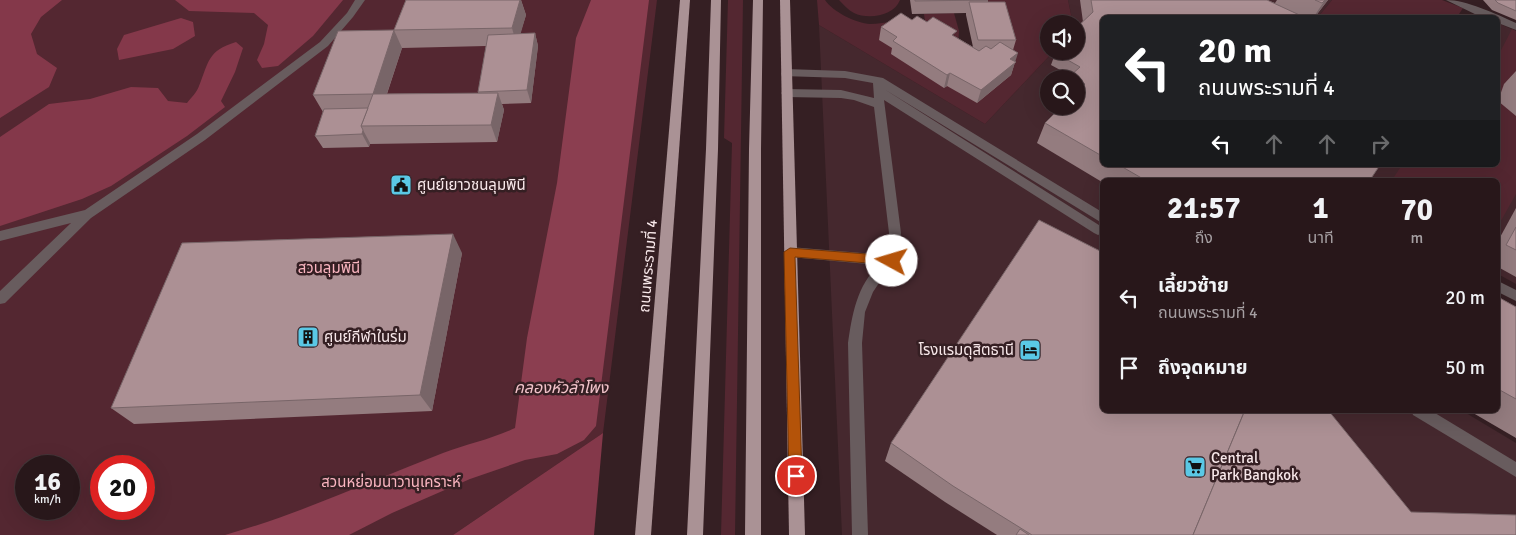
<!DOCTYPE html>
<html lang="th">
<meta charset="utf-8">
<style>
body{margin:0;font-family:Signika,"Noto Sans Thai",sans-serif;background:#302023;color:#f1f3f6;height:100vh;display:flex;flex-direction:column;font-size:19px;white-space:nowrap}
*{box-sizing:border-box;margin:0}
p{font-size:16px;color:#a59fa2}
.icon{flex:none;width:28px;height:28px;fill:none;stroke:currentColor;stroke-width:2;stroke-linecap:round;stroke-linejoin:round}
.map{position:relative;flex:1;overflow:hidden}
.side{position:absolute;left:1100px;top:178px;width:400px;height:235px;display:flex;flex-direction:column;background:#28171a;border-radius:8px;box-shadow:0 5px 20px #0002,0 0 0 1px #443639}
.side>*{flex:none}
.top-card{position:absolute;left:1100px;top:15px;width:400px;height:152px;border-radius:8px;box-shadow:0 5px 20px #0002,0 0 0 1px #443639;background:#202124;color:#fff;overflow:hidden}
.controls{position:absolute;left:1040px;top:15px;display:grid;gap:10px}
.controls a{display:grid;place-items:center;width:45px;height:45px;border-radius:50%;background:#28171a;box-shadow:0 5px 20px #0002,0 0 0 1px #443639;font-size:25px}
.speed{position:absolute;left:15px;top:455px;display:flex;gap:10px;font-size:25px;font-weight:700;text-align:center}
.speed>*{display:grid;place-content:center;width:65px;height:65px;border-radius:50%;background:#28171a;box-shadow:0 5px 20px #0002,0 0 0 1px #443639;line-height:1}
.speed small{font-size:12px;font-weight:400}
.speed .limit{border:8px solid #d22;background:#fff;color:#111}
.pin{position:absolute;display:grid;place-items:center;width:42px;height:42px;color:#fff;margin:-21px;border:2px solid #fff;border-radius:50%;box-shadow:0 1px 5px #0007}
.me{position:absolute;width:55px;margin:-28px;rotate:276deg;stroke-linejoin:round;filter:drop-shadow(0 0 4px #0008)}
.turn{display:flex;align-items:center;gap:18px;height:105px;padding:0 15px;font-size:22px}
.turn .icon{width:65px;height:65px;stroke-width:2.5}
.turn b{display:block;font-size:35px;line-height:42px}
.lanes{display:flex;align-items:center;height:48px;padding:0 15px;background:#0003;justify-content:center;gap:25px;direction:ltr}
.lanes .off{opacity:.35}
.eta{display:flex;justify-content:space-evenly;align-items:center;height:85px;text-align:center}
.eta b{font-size:30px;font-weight:700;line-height:35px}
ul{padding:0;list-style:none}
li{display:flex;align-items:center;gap:15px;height:70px;padding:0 15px}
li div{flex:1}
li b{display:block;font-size:19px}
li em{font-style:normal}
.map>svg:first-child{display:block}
</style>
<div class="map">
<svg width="1516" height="535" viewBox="0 0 1516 535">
<rect width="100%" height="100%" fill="#351f23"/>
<path fill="#45282e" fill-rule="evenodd" d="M1068,0H1332L1318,17L1102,18V165H1498V23L1516,31V284L1498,274V180H1102V410H1461L1516,443V535H842L819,25L985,124L1054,51H1076V24H1073ZM1049,79H1076V106H1049Z"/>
<g fill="#542731" fill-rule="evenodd">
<path d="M0,0H657L603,433L453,535H0ZM26,466H69V509H26ZM101,466H144V509H101Z"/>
<polygon points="728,0 743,0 735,535 721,535 732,143 724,138"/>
<path d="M817,0H825C833,12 856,23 870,24C878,24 886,22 894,22L977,103L975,0H1068L1073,24H1049V51H1054L985,124L819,25Z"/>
<path d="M839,0H900C894,16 868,20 854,13C848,10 844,5 839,0Z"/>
<polygon points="1332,0 1442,0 1463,8 1457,17 1318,17"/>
<polygon points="954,13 959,31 958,46 926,29 924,14"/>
<polygon points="1512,29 1516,31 1516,194 1498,226 1498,180 1392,180 1402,165 1498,165 1498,56"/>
</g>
<g fill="#84384a">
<polygon points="0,0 62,0 41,17 31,34 37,54 57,68 49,87 0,118"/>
<polygon points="175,0 343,0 313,36 278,66 262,68 257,60 264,44 268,25 254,13 189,11"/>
<polygon points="181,18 193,22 195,36 173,49 119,60 117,49 124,35"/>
<path d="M236,42L243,48L235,72L221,101L225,107L187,136L111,186L82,199L0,226V137L49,104L90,99L131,87L158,88L168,101L187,103C191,98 197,92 199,86C209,62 207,51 236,42Z"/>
<polygon points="603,433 594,535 453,535"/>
</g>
<path fill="#8b3e50" d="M591,0H649L596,426L584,440L557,454L525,460L470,479L392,513L349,535H225C300,514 370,481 443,453C467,444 492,439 515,428L527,338L557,183L576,38Z"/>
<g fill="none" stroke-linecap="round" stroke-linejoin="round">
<g fill="#685c5e" fill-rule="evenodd">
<path d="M786,69L845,71L883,78L1102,212V223L884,89L1102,227V233L1098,235L1094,233L884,100L901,233L898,261L883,277L873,292L865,312L862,343L868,535H852L848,343C852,315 857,285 879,265L790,257L786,256L784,252L786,248L790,247L886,255L889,233L874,107L854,100L841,98L786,97L781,93L786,89L841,90L874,98L873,83L845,78L782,76L781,73Z"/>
<polygon points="1411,410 1430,410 1516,462 1516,477 1413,415"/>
</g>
<polygon fill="#685c5e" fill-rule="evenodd" points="355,0 365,0 353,17 328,46 205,140 91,218 5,303 0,304 0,291 71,223 0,241 0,231 85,210 197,134 320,42 347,13"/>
<g fill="#685c5e" fill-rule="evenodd">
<path d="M1446,0C1467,0 1496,14 1516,23V30L1498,23V18H1483Z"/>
<polygon points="1498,281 1516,290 1516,301 1498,292"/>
</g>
<g fill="#aa9295" fill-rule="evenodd">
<polygon points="680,0 690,0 651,535 635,535"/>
<polygon points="711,0 721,0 718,149 703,535 687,535 706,149"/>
<polygon points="753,0 763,0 761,149 761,535 745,535 749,149"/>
<polygon points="780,0 790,0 805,535 789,535"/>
</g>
</g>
<g fill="#947c7f" fill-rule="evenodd">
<path d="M406,0H521L526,15L520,34L535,33L538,46L531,103L502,104L504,110L497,142L370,144V143L369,147L323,148L315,136L323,112L313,95L394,30ZM486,46L478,93L387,94L402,48Z"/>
<polygon points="910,0 988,0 988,2 1016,40 1013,50 1015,62 1011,75 977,103 947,86 944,88 891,54 892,48 879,40 881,27 912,20 956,37 973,47 966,15 966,13 912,14"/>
<polygon points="1080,0 1267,0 1275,3 1277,0 1328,0 1314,18 1102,18 1102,165 1380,165 1370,180 1102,180 1102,182 1037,143 1045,123 1076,106 1076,79 1059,79 1062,71 1051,65 1056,51 1076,51 1083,22"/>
<polygon points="1483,0 1516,0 1516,20 1492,10"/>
<polygon points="1516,71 1516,116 1498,101 1504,84"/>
<polygon points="1516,208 1516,277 1498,267 1498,241"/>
<polygon points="462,253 432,411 134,424 111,408"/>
<polygon points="1498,297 1516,307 1516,438 1468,410 1498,410"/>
<polygon points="891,443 1411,512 1516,535 997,535 945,502 885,461"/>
</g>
<g fill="#786568">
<polygon points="520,0 521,0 526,15 517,46 512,28"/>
<polygon points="1325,0 1328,0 1314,18 1313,18"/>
<polygon points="394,30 402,48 381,111 373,94"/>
<polygon points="535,33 538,46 531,103 527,90"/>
<polygon points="1018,53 1011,75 977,103 981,90 1010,59"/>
<polygon points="950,73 947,86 944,88 947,75"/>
<polygon points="498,93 504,110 497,142 491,125"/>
<polygon points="363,130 370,143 369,147 362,134"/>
<polygon points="453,234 462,253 432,411 420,395"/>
</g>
<g fill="#ac9094" stroke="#786568">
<polygon points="406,0 520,0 512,28 394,30"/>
<polygon points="915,0 988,0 915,1"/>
<polygon points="1091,0 1267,0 1306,18 1102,18 1102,156 1045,123 1062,106 1076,106 1076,93 1085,84 1070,76 1080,67 1066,59 1074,52 1073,51 1076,51 1076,28 1093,12"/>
<polygon points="1315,0 1325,0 1322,3"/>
<polygon points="1495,0 1516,0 1516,11 1498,3"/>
<polygon points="969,2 1005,2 1016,40 978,40"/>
<polygon points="901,13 912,20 917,16 927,22 933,17 957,31 952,35 979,51 986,46 991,49 1000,42 1018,53 1010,59 1016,62 981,90 950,73 947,75 893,41 897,37 881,27"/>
<polygon points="394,30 373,94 313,95 338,31"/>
<polygon points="535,33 527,90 478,92 488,35"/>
<polygon points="498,93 491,125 361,126 373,94"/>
<polygon points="368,108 361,126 363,130 362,134 315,136 324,109"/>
<polygon points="1119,165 1380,165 1370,180 1145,180"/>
<polygon points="1039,220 1102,252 1102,410 1245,410 1193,535 1032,535 953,486 891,443"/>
<polygon points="1516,227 1516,250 1506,245"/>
<polygon points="453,234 420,395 111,408 182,243"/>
<polygon points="1498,297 1516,307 1516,399 1498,389"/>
<polygon points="1245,410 1328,410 1411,512 1516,515 1516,535 1193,535"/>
<polygon points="1020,529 1029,535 1016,535"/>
</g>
<polygon fill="#b45309" stroke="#753606" points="790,248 892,256 897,261 892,265 795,257 802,476 800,481 796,483 791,481 789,476 784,252"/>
<defs>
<g id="civic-square" transform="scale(1.125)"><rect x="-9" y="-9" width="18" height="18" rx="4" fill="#5ac8e5" stroke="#351f23"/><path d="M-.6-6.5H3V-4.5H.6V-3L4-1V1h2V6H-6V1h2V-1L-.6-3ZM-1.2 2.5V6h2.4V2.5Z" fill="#111"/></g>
<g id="building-square" transform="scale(1.125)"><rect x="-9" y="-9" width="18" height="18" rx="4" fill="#5ac8e5" stroke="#351f23"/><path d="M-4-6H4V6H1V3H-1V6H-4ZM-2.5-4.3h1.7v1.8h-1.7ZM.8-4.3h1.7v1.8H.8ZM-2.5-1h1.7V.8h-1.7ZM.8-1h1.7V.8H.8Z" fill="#111"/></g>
<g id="hotel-square" transform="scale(1.125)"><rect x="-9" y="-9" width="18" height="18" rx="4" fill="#5ac8e5" stroke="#351f23"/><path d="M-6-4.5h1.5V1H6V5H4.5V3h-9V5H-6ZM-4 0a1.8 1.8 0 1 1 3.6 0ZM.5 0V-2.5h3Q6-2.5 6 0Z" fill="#111"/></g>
<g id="supermarket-square" transform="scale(1.125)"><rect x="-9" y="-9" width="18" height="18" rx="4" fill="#5ac8e5" stroke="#351f23"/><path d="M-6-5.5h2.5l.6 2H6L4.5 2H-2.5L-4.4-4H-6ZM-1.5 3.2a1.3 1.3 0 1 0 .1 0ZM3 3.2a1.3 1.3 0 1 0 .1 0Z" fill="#111"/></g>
</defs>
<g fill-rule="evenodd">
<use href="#civic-square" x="401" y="185"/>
<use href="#building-square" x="308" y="337"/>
<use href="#hotel-square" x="1030" y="350"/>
<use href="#supermarket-square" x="1195" y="467"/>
</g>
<g text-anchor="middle" stroke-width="5" stroke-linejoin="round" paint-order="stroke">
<g font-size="15" fill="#f8e8ea" stroke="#351f23" text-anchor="start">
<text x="417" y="190">ศูนย์เยาวชนลุมพินี</text>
<text x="324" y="342">ศูนย์กีฬาในร่ม</text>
<text x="1014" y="355" text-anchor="end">โรงแรมดุสิตธานี</text>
<text x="1211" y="463">Central<tspan x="1211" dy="17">Park Bangkok</tspan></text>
</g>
<g font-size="15" fill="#f8e8ea" stroke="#351f23">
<text transform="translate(648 266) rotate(-85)" y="5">ถนนพระรามที่ 4</text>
</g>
<g font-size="15" fill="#fab5c0" stroke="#351f23">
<text x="329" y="273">สวนลุมพินี</text>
<text x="391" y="487">สวนหย่อมนาวานุเคราะห์</text>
</g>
<g font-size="16" font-style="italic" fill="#f2c3ca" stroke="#351f23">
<text x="561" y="393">คลองหัวลำโพง</text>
</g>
</g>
</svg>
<div class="controls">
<a><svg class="icon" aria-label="sound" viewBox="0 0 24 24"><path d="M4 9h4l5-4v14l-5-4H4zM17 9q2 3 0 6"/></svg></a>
<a><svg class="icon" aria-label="search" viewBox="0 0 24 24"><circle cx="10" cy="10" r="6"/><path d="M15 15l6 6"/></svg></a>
</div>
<div class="speed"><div>16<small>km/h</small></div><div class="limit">20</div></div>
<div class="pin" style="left:796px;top:476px;background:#d93025"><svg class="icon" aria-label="arrive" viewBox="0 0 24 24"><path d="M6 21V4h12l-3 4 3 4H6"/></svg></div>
<svg class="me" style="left:892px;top:261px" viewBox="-20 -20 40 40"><circle r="19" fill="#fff"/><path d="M0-13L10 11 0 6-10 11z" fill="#b45309"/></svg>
<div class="top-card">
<div class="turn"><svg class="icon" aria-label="left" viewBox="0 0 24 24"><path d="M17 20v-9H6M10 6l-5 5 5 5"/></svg><div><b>20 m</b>ถนนพระรามที่ 4</div></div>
<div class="lanes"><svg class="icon" aria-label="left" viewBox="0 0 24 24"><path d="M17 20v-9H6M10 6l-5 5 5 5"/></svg><svg class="icon off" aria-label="ahead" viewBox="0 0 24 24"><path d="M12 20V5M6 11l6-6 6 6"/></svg><svg class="icon off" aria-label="ahead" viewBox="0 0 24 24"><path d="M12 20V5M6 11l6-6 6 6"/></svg><svg class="icon off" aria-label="right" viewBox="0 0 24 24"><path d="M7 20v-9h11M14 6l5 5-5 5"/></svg></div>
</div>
<section class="side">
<div class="eta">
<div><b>21:57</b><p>ถึง</p></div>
<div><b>1</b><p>นาที</p></div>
<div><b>70</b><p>m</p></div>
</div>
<ul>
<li><svg class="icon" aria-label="left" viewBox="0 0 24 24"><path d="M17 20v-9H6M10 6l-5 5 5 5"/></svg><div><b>เลี้ยวซ้าย</b><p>ถนนพระรามที่ 4</p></div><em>20 m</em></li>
<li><svg class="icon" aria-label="arrive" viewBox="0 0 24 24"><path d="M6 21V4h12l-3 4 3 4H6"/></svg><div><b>ถึงจุดหมาย</b></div><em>50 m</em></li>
</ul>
</section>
</div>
